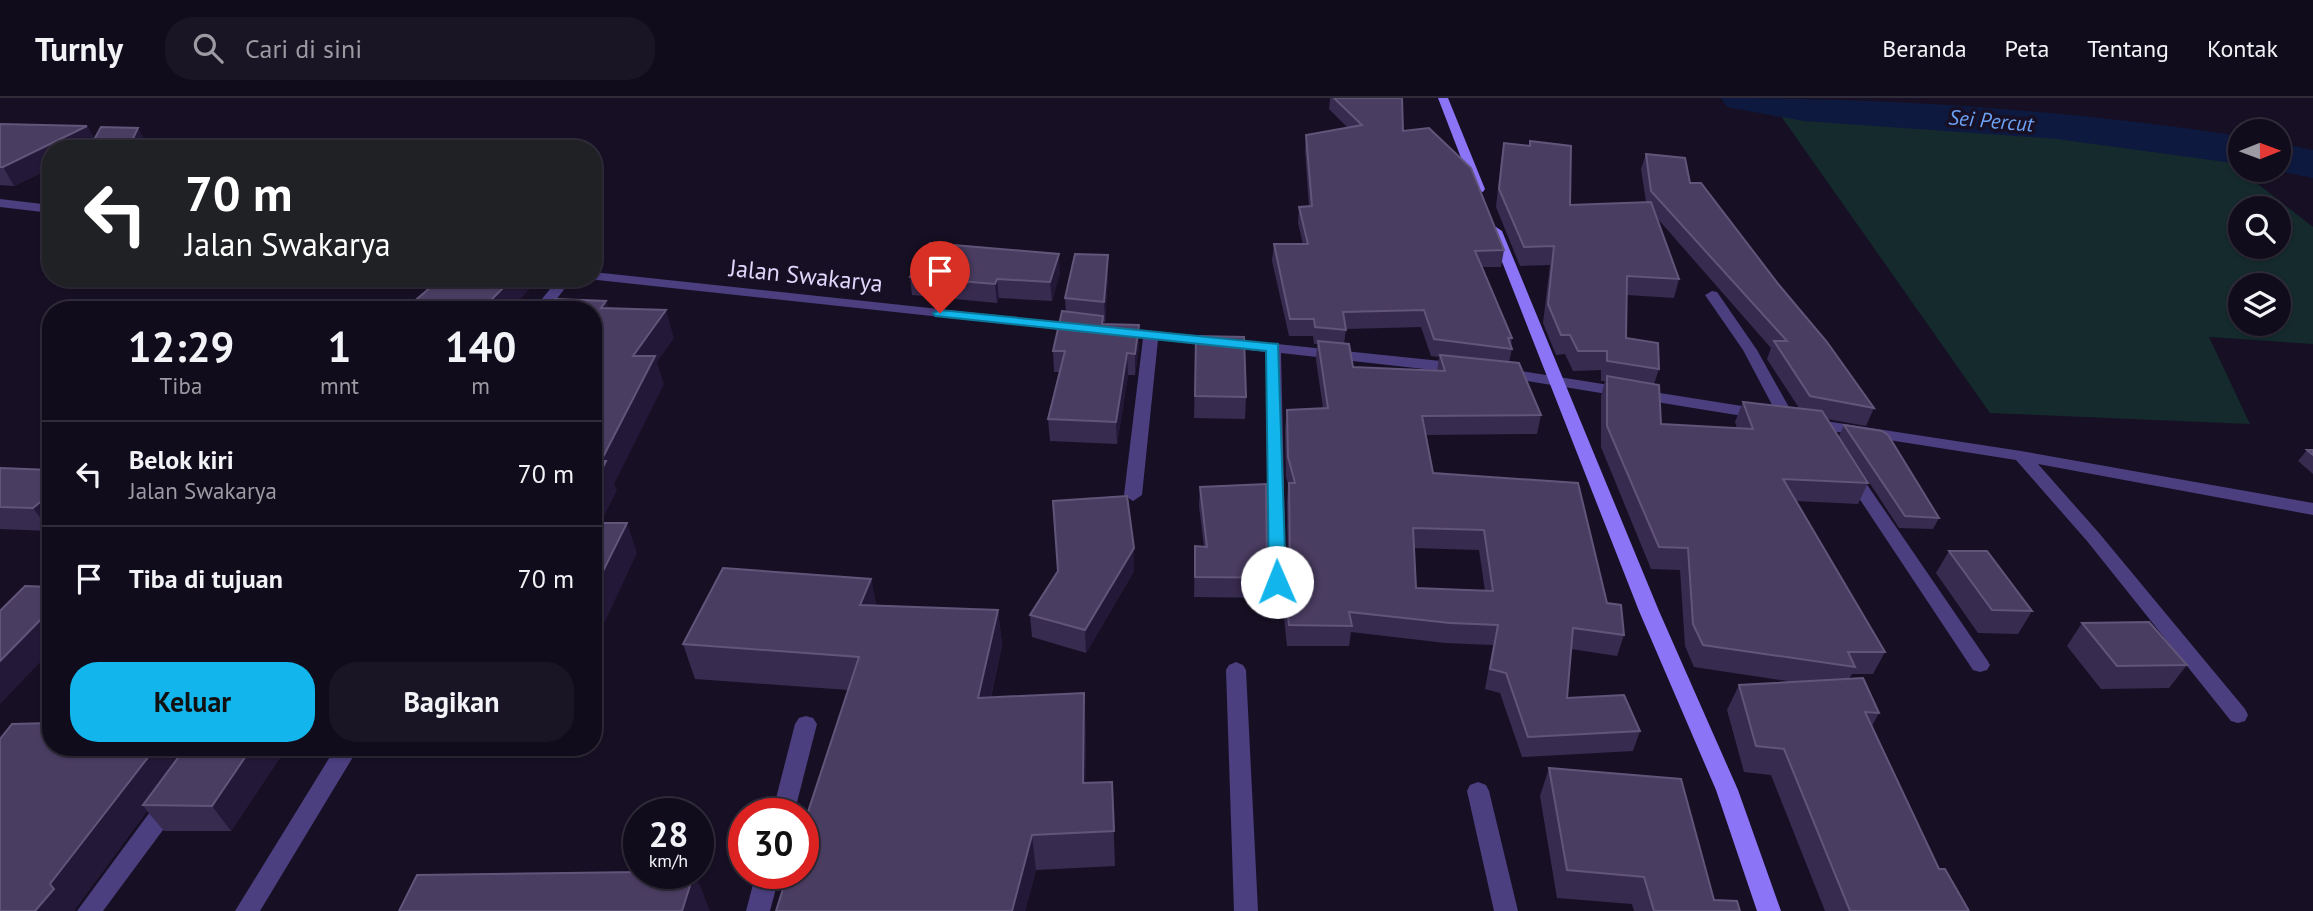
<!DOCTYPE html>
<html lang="id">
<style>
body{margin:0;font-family:"PT Sans",sans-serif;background:#1a1524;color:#f1f3f6;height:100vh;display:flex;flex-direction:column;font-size:26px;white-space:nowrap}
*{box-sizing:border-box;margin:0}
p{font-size:23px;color:#9c9ba3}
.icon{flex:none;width:38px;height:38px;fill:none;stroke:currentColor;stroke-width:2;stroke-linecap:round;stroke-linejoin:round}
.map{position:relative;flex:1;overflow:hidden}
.side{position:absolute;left:42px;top:203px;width:560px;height:455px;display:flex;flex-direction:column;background:#110c1b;border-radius:28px;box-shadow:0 2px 5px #0004,0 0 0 2px #302c3a}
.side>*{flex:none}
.hud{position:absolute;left:42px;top:42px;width:560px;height:147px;border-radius:28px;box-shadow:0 2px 5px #0004,0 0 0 2px #302c3a;background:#202124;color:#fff;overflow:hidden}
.needle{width:46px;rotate:89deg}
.fabs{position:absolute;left:2228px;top:21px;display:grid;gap:14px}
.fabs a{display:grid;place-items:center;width:63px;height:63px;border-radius:50%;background:#110c1b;box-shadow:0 2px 5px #0004,0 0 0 2px #302c3a;font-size:35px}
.speed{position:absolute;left:623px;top:700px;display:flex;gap:14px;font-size:35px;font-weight:700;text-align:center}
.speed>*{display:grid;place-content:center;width:91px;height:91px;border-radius:50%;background:#110c1b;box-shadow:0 2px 5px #0004,0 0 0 2px #302c3a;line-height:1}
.speed small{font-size:18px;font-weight:400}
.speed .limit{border:10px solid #d22;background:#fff;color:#111}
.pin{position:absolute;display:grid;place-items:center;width:60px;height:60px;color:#fff;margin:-72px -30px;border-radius:50% 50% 50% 0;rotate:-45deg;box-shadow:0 0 7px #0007}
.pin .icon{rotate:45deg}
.me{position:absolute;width:77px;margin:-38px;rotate:359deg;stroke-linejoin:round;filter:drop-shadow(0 0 5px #0008)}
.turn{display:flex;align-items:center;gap:24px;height:147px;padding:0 28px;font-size:32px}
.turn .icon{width:91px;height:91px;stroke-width:2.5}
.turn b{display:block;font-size:49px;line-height:60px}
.eta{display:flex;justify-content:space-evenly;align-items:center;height:119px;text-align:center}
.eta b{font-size:42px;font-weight:800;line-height:49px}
.button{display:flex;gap:14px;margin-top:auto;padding:14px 28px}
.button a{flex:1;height:80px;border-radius:28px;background:#12b6ec;color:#111;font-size:28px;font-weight:800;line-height:80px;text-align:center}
.button a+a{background:#1a1524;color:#f1f3f6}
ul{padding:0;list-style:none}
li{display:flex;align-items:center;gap:21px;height:105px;padding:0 28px;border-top:2px solid #302c3a}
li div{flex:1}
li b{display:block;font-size:26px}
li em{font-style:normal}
header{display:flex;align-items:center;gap:42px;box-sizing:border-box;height:98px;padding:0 35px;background:#110c1b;border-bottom:2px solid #302c3a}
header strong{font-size:33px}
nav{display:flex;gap:38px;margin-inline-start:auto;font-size:24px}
.search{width:490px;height:63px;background:#1a1524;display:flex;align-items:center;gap:18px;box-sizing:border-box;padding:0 24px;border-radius:28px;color:#9c9ba3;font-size:26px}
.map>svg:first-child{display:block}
</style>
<header>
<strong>Turnly</strong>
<div class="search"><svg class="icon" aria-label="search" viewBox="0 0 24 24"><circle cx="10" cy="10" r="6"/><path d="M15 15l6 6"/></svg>Cari di sini</div>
<nav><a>Beranda</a><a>Peta</a><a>Tentang</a><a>Kontak</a></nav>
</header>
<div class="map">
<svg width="2313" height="813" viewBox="0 0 2313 813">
<rect width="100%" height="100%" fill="#171024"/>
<path fill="#142a2d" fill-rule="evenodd" d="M1774,8L2221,53L2240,72L2313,129V246L2209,239L2250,326L1990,315ZM2240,110H2278V149H2240ZM2240,187H2278V226H2240Z"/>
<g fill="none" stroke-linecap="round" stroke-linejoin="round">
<g fill="#0e193f" fill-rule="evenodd">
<path d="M1721,0C1895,0 2068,12 2240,38V66L2057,41L1804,23L1727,9Z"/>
<polygon points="2278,45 2313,52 2313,80 2274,72 2278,72"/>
</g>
<g fill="#4b3f7f" fill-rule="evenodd">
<polygon points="806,618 813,620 817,626 794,716 772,716 795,626 799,620"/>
<polygon points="336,649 359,649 260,813 235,813"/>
<polygon points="756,775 780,775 770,813 746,813"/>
</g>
<g fill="#4b3f7f" fill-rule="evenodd">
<polygon points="0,101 51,107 51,115 0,109"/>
<polygon points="593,174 1080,226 1087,230 1080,234 588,181 593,180"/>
<polygon points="559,180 573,180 548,212 533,212"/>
<polygon points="1712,193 1717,194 1757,252 1795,320 1793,323 1787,325 1779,320 1743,252 1705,197"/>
<polygon points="1115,229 1460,265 1468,270 1460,275 1281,255 1286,484 1284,489 1270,489 1268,484 1266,254 1158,242 1142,397 1133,403 1124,397 1143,240 1110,236 1108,233 1110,230"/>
<polygon points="1502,270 1761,311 1769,316 1761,321 1497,278 1494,275"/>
<polygon points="1812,321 2021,353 2313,405 2313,417 2038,366 2099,435 2245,611 2248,617 2245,623 2238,625 2231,623 2087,443 2016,362 1806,329 1804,326 1806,323"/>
<polygon points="1851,371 1857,372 1987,562 1990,567 1987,572 1980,574 1973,572 1843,376"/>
<polygon points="1236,564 1243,567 1246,572 1258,813 1234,813 1226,572 1229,567"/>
<polygon points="1478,684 1486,687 1489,693 1518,813 1494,813 1467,693 1470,687"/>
<polygon points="169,697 177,699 180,706 177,713 103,813 77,813 161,699"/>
</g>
<g fill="#8b74f5" fill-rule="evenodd">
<polygon points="1438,0 1448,0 1485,91 1483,94 1473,91"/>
<polygon points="1496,129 1502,133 1659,513 1738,692 1781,813 1757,813 1716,692 1639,513 1490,133"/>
</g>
</g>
<g fill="#382b50" fill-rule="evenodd">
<path d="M1330,0H1402L1403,33L1504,152L1501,169H1482L1512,240L1511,247L1512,251L1509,264L1541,317L1537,336L1426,337L1433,375L1607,505L1624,537L1617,558L1571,551L1567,600L1640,633L1633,653L1522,659L1500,595L1485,591L1493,547L1445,545L1351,534L1349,548H1287L1282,500L1194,499L1195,448L1204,449L1199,408L1200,389L1267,465L1272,471L1288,470L1287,405L1288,386L1286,379L1285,331L1287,312L1323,310L1316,262L1317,246H1314L1313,238H1289L1272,163L1274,146H1303L1298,125L1299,109L1309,108L1305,52L1306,37L1348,30L1329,11ZM1421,229L1431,258L1439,259L1437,273L1353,269L1344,246L1346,231ZM1414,450L1479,452L1485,493L1416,490Z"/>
<polygon points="0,26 87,28 94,41 148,48 51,51 51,70 14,88 0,87"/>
<path d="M1530,43L1570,107L1646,104L1641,71L1646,56L1690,85L1874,310L1866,328L1827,321L1868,385L1858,406L1796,403L1885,554L1873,576H1852L1849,581L1879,615L1872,628L1939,771L1969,813H1825L1771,677L1744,674L1727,612L1739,587L1794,584L1694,569L1685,548L1680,472L1651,471L1601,349V298L1605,283H1601V272L1573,273L1565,256L1556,257L1543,225L1550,167L1520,168L1496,109L1501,62L1504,45L1529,48ZM1657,120L1771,250L1767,261L1799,310L1743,304L1735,324L1737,330L1661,326L1654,286L1659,271L1626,240L1627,197L1674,200L1679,181Z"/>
<polygon points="1060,174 1052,203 999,200 997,205 912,197 910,179"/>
<polygon points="1108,177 1105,224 1103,224 1103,226 1139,227 1139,248 1135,277 1128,277 1117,346 1050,343 1048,321 1060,274 1054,274 1053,253 1066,214 1065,200"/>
<polygon points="1196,238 1246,299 1245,321 1194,320"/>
<polygon points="1844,327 1939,420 1933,431 1899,430 1839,338"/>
<polygon points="2307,352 2313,352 2313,376 2298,363"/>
<polygon points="0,370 51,372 50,433 0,431"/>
<polygon points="1134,450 1134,473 1086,555 1032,539 1030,517"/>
<polygon points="1949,453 2032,513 2018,536 1978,535 1936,475"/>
<polygon points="871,481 876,507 998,512 1002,547 991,599 1086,630 1085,685 1112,684 1115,768 1036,772 1025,813 776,813 848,592 695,581 683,546"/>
<polygon points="2082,525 2187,567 2169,590 2101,591 2067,548"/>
<polygon points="51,649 287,649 231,733 164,733 147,713 75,811 0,813"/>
<polygon points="1549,670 1714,802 1740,813 1634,813 1632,806 1557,800 1540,698"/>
</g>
<g fill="#231837">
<polygon points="87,28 98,46 89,51 51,51 51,70 14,88 3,69"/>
<polygon points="138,30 148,48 147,51 128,51"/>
<polygon points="1059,156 1060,174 1052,203 1050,184"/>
<polygon points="1108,157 1108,177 1105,224 1104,204"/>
<polygon points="513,180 540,180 510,212 487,212 488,205"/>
<polygon points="997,181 999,200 997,205 995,186"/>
<polygon points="606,203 615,230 601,210"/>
<polygon points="666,212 674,240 657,264 664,286 614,386 617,392 593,440 593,389 633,258"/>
<polygon points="1139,227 1139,248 1135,277 1135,256"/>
<polygon points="1127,255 1128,277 1117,346 1116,324"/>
<polygon points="51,395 51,432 50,433 33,410"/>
<polygon points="627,425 637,455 593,549 593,493"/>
<polygon points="1134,450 1134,473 1086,555 1085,532"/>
<polygon points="871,481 878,515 860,507"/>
<polygon points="51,511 51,553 0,606 0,563"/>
<polygon points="998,512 1002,547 983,634 978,600"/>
<polygon points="1084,595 1086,630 1085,720 1083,685"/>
<polygon points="156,649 195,649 143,707 147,713 75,811 76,813 35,813 50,786"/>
<polygon points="252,649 287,649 231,733 212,708"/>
<polygon points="1032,737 1036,772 1025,813 1012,813"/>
<polygon points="694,775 695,775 710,813 682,813"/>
</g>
<g fill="#4a3d62" stroke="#61557a" stroke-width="2" fill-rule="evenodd">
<polygon points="1334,0 1402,0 1403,33 1429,30 1471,70 1504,152 1475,153 1512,240 1508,240 1512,251 1434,241 1424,212 1343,214 1346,232 1315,229 1314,221 1290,221 1274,146 1308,146 1299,109 1312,108 1306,37 1362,27"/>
<polygon points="0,26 87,28 3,69 0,69"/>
<polygon points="101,29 138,30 128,51 89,51"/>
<polygon points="1530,43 1571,48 1570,107 1651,104 1679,181 1627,178 1626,240 1658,245 1659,271 1607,263 1607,253 1578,253 1570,237 1561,237 1548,206 1554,148 1524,149 1499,91 1504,45 1530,48"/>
<polygon points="1646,56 1685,60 1690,85 1701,85 1779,187 1827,244 1874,310 1810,298 1774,243 1787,243 1651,93"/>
<polygon points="930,145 1059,156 1050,184 997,181 995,186 910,179"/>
<polygon points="1075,156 1108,157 1104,204 1065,200"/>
<polygon points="432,180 513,180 488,205 494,206 487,212 404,212 432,188 424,188"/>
<polygon points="555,201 606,203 601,210 666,212 633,258 655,258 601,363 606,363 593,389 593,212 546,212"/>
<polygon points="1062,213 1103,218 1102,226 1139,227 1135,256 1127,255 1116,324 1048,321 1065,253 1053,253"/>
<polygon points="1196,238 1244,239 1246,299 1195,298"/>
<path d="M1318,243L1349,246L1353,269L1445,273L1440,257L1519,265L1541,317L1422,318L1433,375L1578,385L1607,505L1621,507L1624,537L1573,530L1567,600L1624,597L1640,633L1528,639L1506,575L1490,571L1498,527L1450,525L1349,514L1352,528L1289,527L1284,480L1195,479V448L1207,449L1200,389L1266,386L1267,465L1272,471L1288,470L1290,464L1289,385H1295L1288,359L1287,312L1328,310ZM1413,430L1484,432L1493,493L1416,490Z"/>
<polygon points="1607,278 1659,287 1661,326 1753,331 1743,304 1822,313 1868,385 1783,381 1885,554 1848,554 1855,569 1703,547 1693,526 1688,450 1659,449 1607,328"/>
<polygon points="1844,327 1882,333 1888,337 1939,420 1905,418"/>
<polygon points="2307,352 2313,352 2313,357"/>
<polygon points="0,370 51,372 51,395 33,410 0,409"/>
<polygon points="1127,398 1134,450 1085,532 1030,517 1058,473 1053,403"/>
<polygon points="593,425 627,425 593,493"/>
<polygon points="1949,453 1987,453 2032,513 1992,512"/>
<polygon points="723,470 871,481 860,507 998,512 978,600 1084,595 1083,685 1112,684 1114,733 1032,737 1012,813 776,813 788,775 803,775 803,729 859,559 683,546"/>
<polygon points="25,488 51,489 51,511 0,563 0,513"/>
<polygon points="2149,524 2187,567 2117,568 2082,525"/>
<polygon points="1863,580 1879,615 1865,614 1939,771 1945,771 1969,813 1850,813 1784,651 1756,648 1739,587"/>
<polygon points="51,625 51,649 156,649 50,786 54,791 35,813 0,813 0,641 12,626"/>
<polygon points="186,649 252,649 212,708 143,707"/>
<polygon points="1549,670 1681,681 1714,802 1737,803 1740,813 1654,813 1644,779 1567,772"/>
<polygon points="639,774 639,775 694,775 682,813 399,813 417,777"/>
</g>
<polygon fill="#12b6ec" stroke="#0c7699" stroke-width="2" points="940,212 1278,246 1286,484 1283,488 1271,488 1269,484 1266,253 935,218 933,215"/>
<g text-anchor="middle" stroke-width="7" stroke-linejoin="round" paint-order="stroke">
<g font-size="21" font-style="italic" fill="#6ca1f4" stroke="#171024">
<text transform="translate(1991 23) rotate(5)" y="7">Sei Percut</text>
</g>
<g font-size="24" fill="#e0d6fc" stroke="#171024">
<text transform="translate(806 178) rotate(6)" y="8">Jalan Swakarya</text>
</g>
</g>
</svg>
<div class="fabs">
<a><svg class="needle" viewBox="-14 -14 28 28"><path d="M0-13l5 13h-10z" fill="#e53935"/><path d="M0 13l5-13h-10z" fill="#9c9ba3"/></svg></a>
<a><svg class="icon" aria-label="search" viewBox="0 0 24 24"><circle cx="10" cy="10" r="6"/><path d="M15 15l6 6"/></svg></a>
<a><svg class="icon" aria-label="layers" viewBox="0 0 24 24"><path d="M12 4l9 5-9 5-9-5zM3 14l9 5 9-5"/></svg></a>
</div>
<div class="speed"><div>28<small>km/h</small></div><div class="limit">30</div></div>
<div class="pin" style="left:940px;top:215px;background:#d93025"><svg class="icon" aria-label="arrive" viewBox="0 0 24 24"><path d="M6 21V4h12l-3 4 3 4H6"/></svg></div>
<svg class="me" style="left:1277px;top:484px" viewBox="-20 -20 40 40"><circle r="19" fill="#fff"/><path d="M0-13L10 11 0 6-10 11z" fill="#12b6ec"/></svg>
<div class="hud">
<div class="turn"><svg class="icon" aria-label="left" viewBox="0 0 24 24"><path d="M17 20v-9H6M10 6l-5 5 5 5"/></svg><div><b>70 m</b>Jalan Swakarya</div></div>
</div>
<section class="side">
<div class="eta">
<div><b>12:29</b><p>Tiba</p></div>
<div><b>1</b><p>mnt</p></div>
<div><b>140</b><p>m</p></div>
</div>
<ul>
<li><svg class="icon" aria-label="left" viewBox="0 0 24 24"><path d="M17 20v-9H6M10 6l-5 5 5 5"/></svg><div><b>Belok kiri</b><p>Jalan Swakarya</p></div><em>70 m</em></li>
<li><svg class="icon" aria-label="arrive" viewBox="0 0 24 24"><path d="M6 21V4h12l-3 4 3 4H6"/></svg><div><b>Tiba di tujuan</b></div><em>70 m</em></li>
</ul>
<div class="button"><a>Keluar</a><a>Bagikan</a></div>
</section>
</div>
